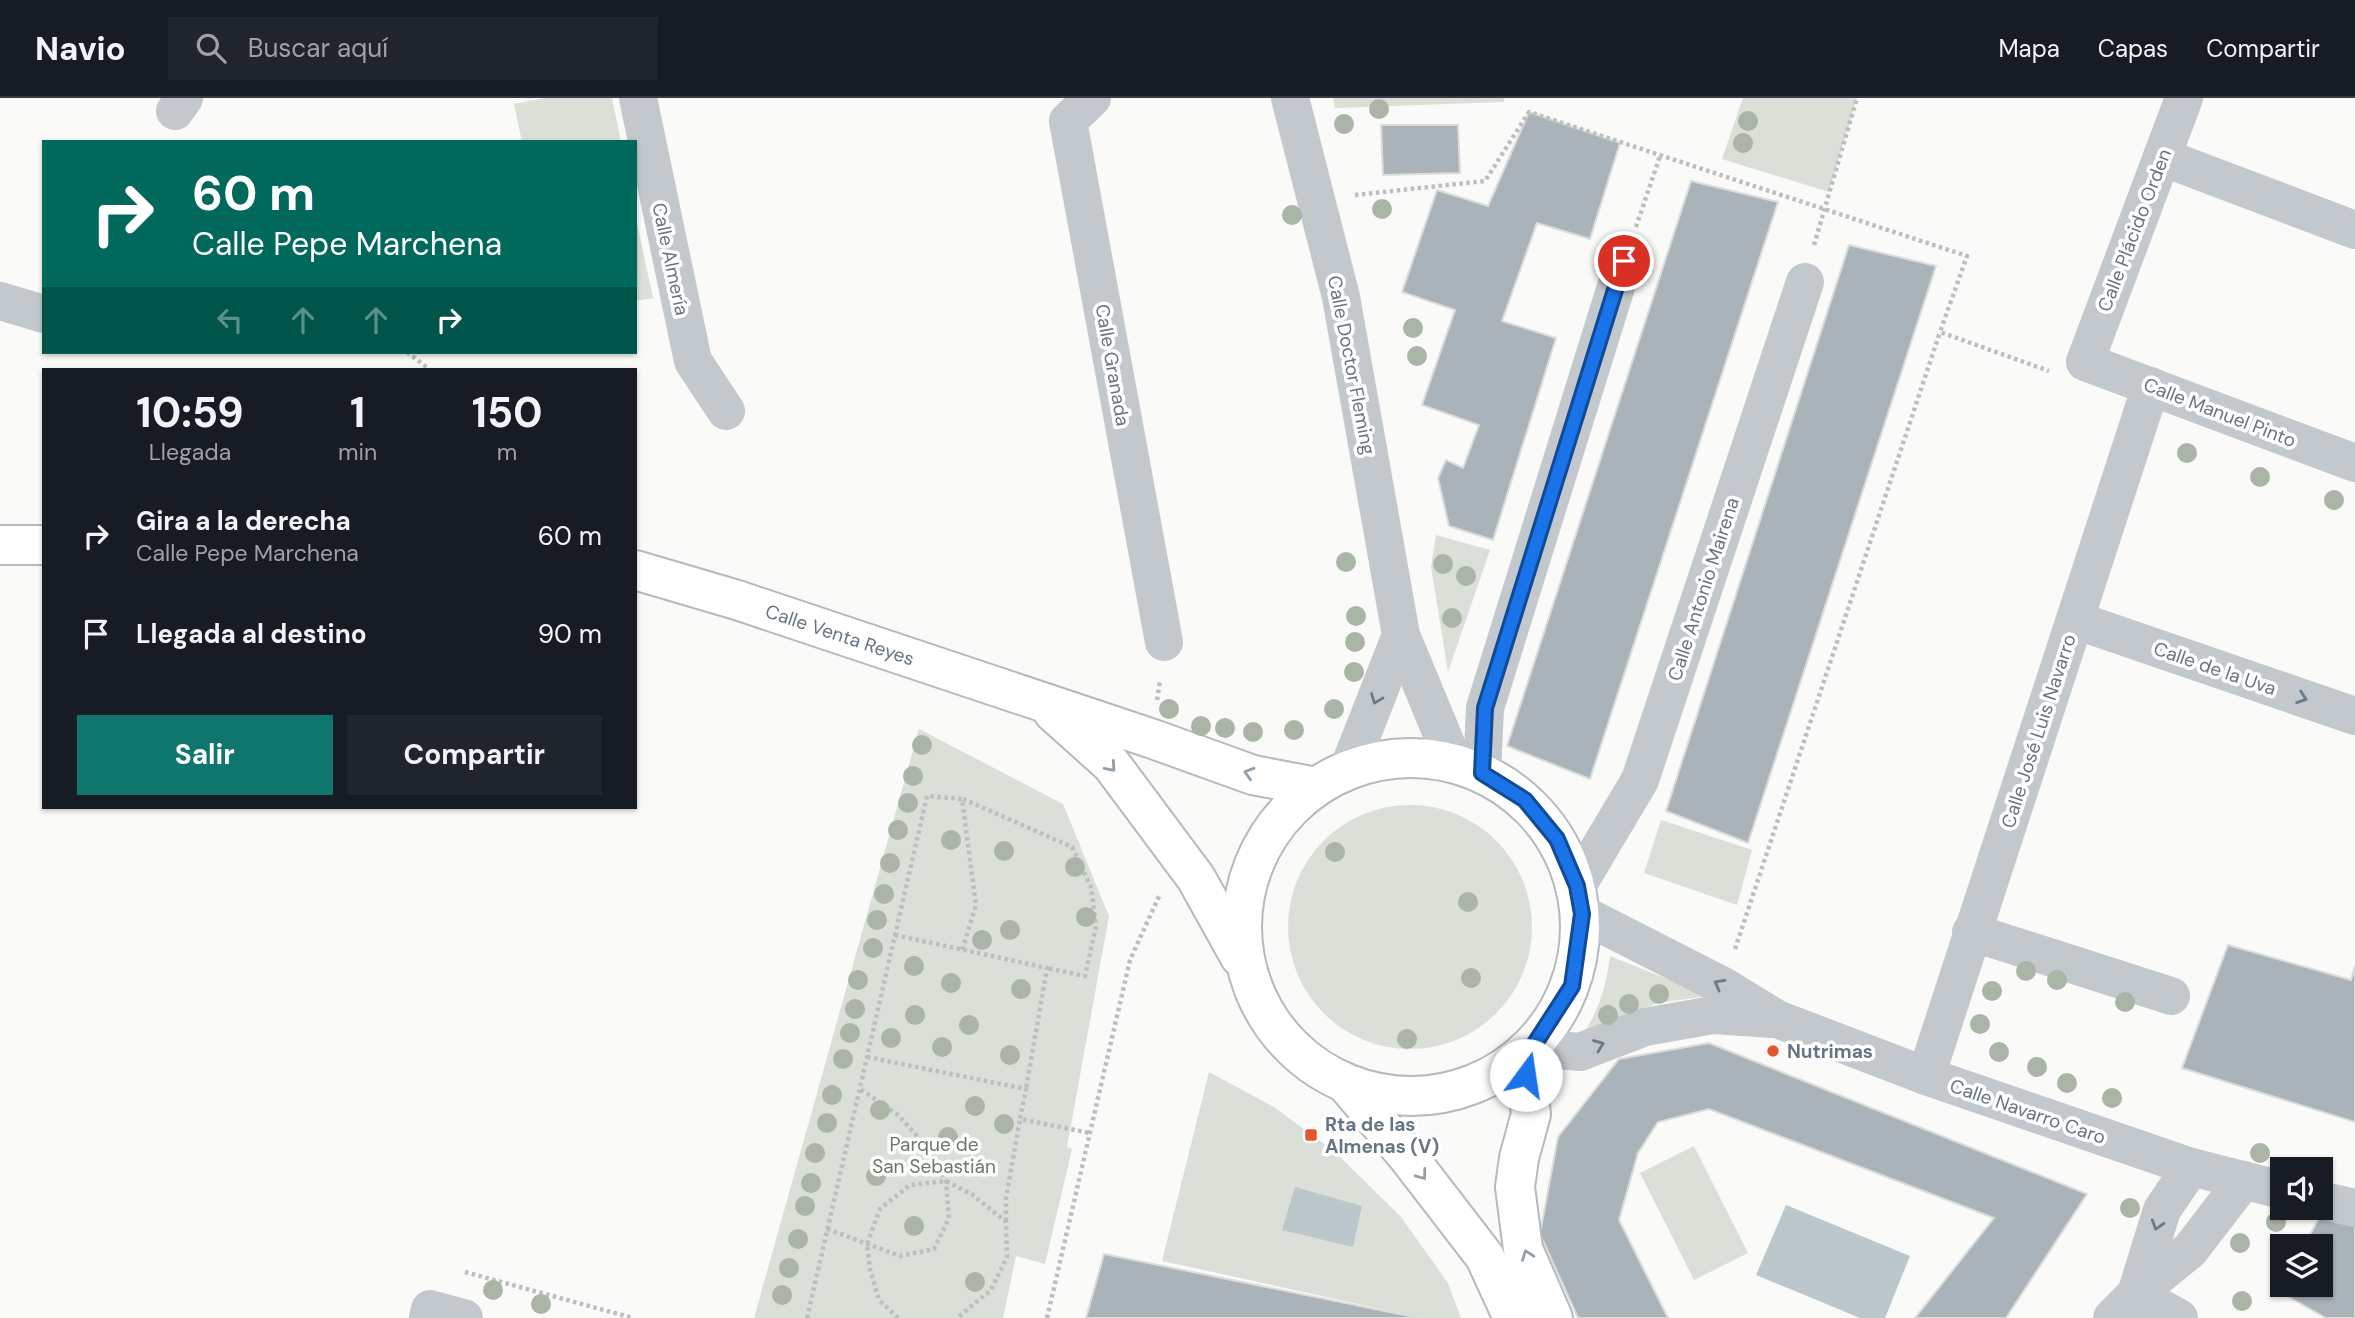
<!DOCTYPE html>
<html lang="es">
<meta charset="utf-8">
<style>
body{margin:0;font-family:"DM Sans",sans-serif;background:#20242c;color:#f1f3f6;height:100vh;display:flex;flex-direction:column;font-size:26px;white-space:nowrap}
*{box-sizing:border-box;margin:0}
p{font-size:23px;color:#9ea1a6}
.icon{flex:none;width:38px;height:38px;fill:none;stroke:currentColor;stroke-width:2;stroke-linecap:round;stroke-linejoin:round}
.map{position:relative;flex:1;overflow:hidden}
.drawer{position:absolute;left:42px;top:270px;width:595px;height:441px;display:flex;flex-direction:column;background:#171b24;border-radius:0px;box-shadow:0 2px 5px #0004}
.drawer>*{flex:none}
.top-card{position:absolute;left:42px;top:42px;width:595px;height:214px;border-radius:0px;box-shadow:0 2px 5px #0004;background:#00695c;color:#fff;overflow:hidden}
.buttons{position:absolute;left:2270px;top:1059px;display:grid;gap:14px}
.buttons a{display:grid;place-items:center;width:63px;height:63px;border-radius:0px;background:#171b24;box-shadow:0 2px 5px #0004;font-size:35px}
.pin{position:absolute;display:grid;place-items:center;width:60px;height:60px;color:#fff;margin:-30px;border:4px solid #fff;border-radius:50%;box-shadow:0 2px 7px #0007}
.me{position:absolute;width:77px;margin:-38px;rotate:14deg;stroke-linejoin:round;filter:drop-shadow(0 0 5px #0008)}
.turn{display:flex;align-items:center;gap:24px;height:147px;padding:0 35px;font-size:32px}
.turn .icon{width:91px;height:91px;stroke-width:2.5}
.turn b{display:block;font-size:49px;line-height:60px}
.lanes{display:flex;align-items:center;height:66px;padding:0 35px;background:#0003;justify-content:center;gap:35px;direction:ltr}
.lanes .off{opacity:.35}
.eta{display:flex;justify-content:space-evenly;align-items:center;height:119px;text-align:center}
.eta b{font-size:42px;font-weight:700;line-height:49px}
.primary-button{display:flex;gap:14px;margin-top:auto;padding:14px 35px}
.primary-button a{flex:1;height:80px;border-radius:0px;background:#0f766e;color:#fff;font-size:28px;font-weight:700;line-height:80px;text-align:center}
.primary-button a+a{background:#20242c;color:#f1f3f6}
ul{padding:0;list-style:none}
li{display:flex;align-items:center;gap:21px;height:98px;padding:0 35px}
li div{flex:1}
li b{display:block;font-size:26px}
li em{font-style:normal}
header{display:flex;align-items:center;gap:42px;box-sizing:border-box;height:98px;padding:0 35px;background:#171b24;border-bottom:2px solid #363941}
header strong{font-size:33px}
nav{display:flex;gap:38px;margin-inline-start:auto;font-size:24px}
.search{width:490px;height:63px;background:#20242c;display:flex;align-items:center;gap:18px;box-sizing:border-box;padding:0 24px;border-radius:0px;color:#9ea1a6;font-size:26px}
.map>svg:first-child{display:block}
</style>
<header>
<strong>Navio</strong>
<div class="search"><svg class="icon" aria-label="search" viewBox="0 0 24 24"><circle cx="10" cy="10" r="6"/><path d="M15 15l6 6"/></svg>Buscar aquí</div>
<nav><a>Mapa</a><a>Capas</a><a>Compartir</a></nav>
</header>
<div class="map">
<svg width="2355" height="1220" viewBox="0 0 2355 1220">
<rect width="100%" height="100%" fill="#fafaf8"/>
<g fill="#dadfd7">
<polygon points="545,0 612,0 621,44 522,44 514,6"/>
<polygon points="1333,0 1504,0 1504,4 1335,10"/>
<polygon points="1743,0 1857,0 1829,94 1722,61"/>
<polygon points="635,116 653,200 635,203"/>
<polygon points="1436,437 1490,452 1448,574 1431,469"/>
<polygon points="919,631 1063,706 1109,818 1067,1049 1072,1051 1045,1166 1016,1158 1003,1220 754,1220"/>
<circle cx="1410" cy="829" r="122"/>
<polygon points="1661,722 1752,752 1737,807 1644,775"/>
<path d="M1610,858L1709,898L1658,905L1586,932C1600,909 1607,884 1610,858Z"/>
<polygon points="1209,974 1274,1009 1335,1054 1401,1119 1448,1185 1461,1220 1422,1220 1162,1163"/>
<polygon points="1694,1048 1748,1155 1694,1182 1640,1075"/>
</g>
<g fill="#bbc7cb">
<polygon points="1295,1089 1362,1108 1353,1149 1282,1132"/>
<polygon points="1786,1107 1910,1158 1885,1220 1860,1220 1756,1177"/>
</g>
<g fill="#aab3b9" stroke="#dcdcda" stroke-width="2">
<polygon points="1529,14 1620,45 1590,141 1537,125 1502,223 1556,240 1493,442 1449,428 1438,380 1446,362 1463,370 1479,327 1422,307 1455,212 1402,194 1437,92 1488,108"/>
<polygon points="1381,27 1458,27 1460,75 1383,77"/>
<polygon points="1691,83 1778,104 1590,681 1507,648"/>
<polygon points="1849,147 1936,168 1748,745 1666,713"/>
<polygon points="2228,847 2351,882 2355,868 2355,1024 2182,970"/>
<polygon points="1709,945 2087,1096 2006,1220 1915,1220 1994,1120 1709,1011 1658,1024 1638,1055 1619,1122 1668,1220 1578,1220 1540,1136 1558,1039 1619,961"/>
<polygon points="2320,1118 2355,1128 2355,1220 2326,1220 2280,1194 2284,1186 2320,1186 2320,1148 2304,1148"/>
<polygon points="1104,1156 1419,1220 1086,1220"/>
</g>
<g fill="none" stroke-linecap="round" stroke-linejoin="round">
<g stroke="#b5babe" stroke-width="42">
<g id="major">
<polyline points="0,447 44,447"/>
<path id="s1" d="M635,472L737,502L1153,641L1253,677L1316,689"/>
<polyline points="1053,614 1111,666 1196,780 1240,859"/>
<circle cx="1411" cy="829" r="169"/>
<polyline points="1524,958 1531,1016 1519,1060 1515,1089 1523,1151 1553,1220"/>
<polyline points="1347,987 1408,1059 1485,1159 1513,1220"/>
</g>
</g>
<g stroke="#bbbfc2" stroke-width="4.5" stroke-dasharray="3.5 3.5" stroke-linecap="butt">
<polyline points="1355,97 1485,83 1529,14 1967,158 1940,234 2049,273"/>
<polyline points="1636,129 1660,58"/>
<polyline points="1814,147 1857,0"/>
<polyline points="407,254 429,271"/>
<polyline points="1157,602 1160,583"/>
<polyline points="963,701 1072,749 1091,789 1096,828 1085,878 1047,870"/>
<polyline points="895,837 1047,870 1026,991"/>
<polyline points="1735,851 1940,234"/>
<polyline points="867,959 1026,991 1020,1021 1090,1035"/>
<polyline points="1006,1123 1006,1100 1020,1021"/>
<polyline points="827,1131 900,1158 934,1151 949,1120 946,1083 931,1053 897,1016 860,991"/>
<polyline points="465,1174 633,1220"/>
<polyline points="807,1220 927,698 962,701 976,807 962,852"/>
<polyline points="898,1220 879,1202 870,1171 867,1146 880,1111 910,1087 946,1083 973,1097 1006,1124 1007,1159 991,1192 957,1220"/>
<polyline points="1047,1220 1130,862 1160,796"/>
</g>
<g stroke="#c3c8cc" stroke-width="38">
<polyline points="638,0 693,263 726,313"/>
<polyline points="1092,0 1068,23 1164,544"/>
<polyline points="1290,0 1341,199 1401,537 1454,665"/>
<polyline points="2184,0 2085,264 2355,365"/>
<polyline points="175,13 184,0"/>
<polyline points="2162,59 2355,132"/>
<polyline points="0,203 44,216"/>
<polyline points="2075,522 2355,618"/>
<polyline points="1348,672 1401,537"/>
<polyline points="1482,675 1485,610 1624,163"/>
<polyline points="1577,788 1640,682 1805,184"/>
<polyline points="1582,816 1723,888 1777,921 1926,978 2191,1069 2282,1092"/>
<polyline points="1971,834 2171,898"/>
<polyline points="1532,950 1580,954 1645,929 1713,917 1772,921"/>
<polyline points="1926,978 2151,288"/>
<polyline points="2191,1069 2162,1112 2136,1196 2190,1152 2244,1082"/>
<polyline points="2320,1102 2355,1110"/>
<polyline points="428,1220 430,1211 464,1220"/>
<polyline points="2112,1220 2136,1196 2179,1220"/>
</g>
<use href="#major" stroke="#fff" stroke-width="38"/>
</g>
<g fill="#aab4a7">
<circle cx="1379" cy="11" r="10"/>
<circle cx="1748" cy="23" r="10"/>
<circle cx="1344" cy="26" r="10"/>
<circle cx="1743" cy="45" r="10"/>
<circle cx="1382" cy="111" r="10"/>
<circle cx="1292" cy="117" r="10"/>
<circle cx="1413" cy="230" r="10"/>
<circle cx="1417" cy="258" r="10"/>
<circle cx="2187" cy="355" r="10"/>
<circle cx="2260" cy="379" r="10"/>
<circle cx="2334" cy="402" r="10"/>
<circle cx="1346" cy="464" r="10"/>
<circle cx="1443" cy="466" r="10"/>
<circle cx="1466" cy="478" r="10"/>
<circle cx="1356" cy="518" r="10"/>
<circle cx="1452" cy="520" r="10"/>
<circle cx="1355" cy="544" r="10"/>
<circle cx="1354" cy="574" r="10"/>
<circle cx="1169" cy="611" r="10"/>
<circle cx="1334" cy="611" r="10"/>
<circle cx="1201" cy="628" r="10"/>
<circle cx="1225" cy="630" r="10"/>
<circle cx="1294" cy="632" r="10"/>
<circle cx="1253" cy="634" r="10"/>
<circle cx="922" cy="647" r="10"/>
<circle cx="913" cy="678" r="10"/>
<circle cx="908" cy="705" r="10"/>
<circle cx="898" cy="732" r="10"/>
<circle cx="951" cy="742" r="10"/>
<circle cx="1004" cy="753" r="10"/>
<circle cx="1335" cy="754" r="10"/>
<circle cx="890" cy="765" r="10"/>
<circle cx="1075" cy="769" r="10"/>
<circle cx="884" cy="796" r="10"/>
<circle cx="1468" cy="804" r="10"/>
<circle cx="1086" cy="819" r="10"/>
<circle cx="877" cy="822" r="10"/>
<circle cx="1010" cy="832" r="10"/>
<circle cx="982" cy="842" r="10"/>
<circle cx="873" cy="850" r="10"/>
<circle cx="914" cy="868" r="10"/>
<circle cx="2026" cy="873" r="10"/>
<circle cx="1471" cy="880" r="10"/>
<circle cx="858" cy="882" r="10"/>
<circle cx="2057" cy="882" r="10"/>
<circle cx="951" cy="885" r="10"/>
<circle cx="1021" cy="891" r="10"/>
<circle cx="1992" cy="893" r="10"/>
<circle cx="1659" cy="896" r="10"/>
<circle cx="2125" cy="904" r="10"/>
<circle cx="1629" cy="906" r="10"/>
<circle cx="855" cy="911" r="10"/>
<circle cx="915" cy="917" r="10"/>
<circle cx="1608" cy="917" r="10"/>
<circle cx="1980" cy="926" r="10"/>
<circle cx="969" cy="927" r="10"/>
<circle cx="850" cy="935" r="10"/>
<circle cx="891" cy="940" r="10"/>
<circle cx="1407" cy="941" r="10"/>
<circle cx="942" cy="949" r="10"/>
<circle cx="1999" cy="954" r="10"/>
<circle cx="1010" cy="957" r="10"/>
<circle cx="843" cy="961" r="10"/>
<circle cx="2037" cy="969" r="10"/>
<circle cx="2067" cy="985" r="10"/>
<circle cx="832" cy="997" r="10"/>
<circle cx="2112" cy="1000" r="10"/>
<circle cx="975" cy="1008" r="10"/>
<circle cx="880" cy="1012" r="10"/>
<circle cx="827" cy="1025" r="10"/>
<circle cx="1004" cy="1026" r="10"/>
<circle cx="948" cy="1039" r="10"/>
<circle cx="815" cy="1055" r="10"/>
<circle cx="2260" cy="1055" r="10"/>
<circle cx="876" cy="1078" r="10"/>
<circle cx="811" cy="1085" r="10"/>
<circle cx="805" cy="1108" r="10"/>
<circle cx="2130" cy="1110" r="10"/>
<circle cx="2276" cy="1124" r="10"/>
<circle cx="914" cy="1128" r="10"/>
<circle cx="798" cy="1141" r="10"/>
<circle cx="2240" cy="1145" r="10"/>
<circle cx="789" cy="1170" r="10"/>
<circle cx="975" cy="1184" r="10"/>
<circle cx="493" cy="1192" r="10"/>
<circle cx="782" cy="1197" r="10"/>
<circle cx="2242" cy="1203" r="10"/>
<circle cx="541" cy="1206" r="10"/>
</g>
<defs><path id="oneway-chevron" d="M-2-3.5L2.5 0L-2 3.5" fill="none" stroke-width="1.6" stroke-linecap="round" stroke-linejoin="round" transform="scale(1.75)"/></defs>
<g stroke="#6a7a87">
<use href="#oneway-chevron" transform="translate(2302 600) rotate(19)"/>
<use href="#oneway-chevron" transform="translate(1376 601) rotate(111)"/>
<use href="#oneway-chevron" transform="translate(1719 886) rotate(-151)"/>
<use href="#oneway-chevron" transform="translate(1599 947) rotate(-21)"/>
<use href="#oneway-chevron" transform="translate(2157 1127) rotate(107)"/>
</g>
<g stroke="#939fa8">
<use href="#oneway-chevron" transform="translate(1111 669) rotate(49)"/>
<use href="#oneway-chevron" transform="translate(1249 675) rotate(-163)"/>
<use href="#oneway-chevron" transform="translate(1422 1077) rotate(53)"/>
<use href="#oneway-chevron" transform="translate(1527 1157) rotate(-110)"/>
</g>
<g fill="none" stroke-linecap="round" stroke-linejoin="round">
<g stroke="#114b97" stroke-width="18">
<polyline id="route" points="1526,977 1524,958 1532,950 1572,888 1582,816 1577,788 1557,741 1525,702 1482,675 1485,610 1624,163"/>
</g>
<use href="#route" stroke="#1a73e8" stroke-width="12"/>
</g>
<g fill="#e4572e" stroke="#fff" stroke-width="2.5">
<circle cx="1773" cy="953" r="7"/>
<rect x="1304" y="1030" width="14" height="14" rx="3.5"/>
</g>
<g text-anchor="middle" stroke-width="7" stroke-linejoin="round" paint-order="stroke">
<g font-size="19" fill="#657683" stroke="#fff">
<text transform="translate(2134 132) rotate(-69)" y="7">Calle Plácido Orden</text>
<text transform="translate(671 161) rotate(78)" y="7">Calle Almería</text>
<text transform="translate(1113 267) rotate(80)" y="7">Calle Granada</text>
<text transform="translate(1352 267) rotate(79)" y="7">Calle Doctor Fleming</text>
<text transform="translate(2220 314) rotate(21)" y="7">Calle Manuel Pinto</text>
<text transform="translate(1703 491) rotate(-72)" y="7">Calle Antonio Mairena</text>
<text dy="7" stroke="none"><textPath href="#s1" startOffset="215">Calle Venta Reyes</textPath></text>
<text transform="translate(2215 570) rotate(19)" y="7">Calle de la Uva</text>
<text transform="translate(2038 633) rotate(-72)" y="7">Calle José Luis Navarro</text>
<text transform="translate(2028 1013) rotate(19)" y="7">Calle Navarro Caro</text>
</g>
<g font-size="19" font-weight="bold" fill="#657683" stroke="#fff" text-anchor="start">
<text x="1787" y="960">Nutrimas</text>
<text x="1325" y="1033">Rta de las<tspan x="1325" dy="22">Almenas (V)</tspan></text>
</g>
<g font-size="19" fill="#687a64" stroke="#fff">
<text x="934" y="1053">Parque de<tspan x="934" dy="22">San Sebastián</tspan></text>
</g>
</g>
</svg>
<div class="buttons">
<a><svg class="icon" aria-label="sound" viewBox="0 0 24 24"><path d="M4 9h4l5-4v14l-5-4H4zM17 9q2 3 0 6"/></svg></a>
<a><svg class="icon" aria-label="layers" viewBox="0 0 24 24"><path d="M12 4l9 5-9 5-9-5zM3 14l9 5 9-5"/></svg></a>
</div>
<div class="pin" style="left:1624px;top:163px;background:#d93025"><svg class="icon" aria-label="arrive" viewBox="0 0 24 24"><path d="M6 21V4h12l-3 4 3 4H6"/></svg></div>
<svg class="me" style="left:1526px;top:977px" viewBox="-20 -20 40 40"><circle r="19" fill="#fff"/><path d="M0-13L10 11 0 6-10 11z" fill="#1a73e8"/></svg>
<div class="top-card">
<div class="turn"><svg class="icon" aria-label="right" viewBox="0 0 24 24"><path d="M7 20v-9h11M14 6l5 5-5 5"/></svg><div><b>60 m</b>Calle Pepe Marchena</div></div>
<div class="lanes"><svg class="icon off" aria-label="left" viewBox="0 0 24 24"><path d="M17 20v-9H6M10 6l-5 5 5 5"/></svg><svg class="icon off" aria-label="ahead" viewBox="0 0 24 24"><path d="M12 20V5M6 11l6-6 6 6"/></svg><svg class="icon off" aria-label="ahead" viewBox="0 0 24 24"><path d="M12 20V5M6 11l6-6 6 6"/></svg><svg class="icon" aria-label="right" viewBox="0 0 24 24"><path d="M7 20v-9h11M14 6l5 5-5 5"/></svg></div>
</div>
<section class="drawer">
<div class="eta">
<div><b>10:59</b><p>Llegada</p></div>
<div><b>1</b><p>min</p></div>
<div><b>150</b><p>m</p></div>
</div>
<ul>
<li><svg class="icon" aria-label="right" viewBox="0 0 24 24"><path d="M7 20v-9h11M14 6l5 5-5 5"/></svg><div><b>Gira a la derecha</b><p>Calle Pepe Marchena</p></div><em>60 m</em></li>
<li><svg class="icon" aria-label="arrive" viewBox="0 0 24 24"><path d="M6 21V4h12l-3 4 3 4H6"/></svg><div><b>Llegada al destino</b></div><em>90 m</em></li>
</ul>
<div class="primary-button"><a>Salir</a><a>Compartir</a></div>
</section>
</div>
